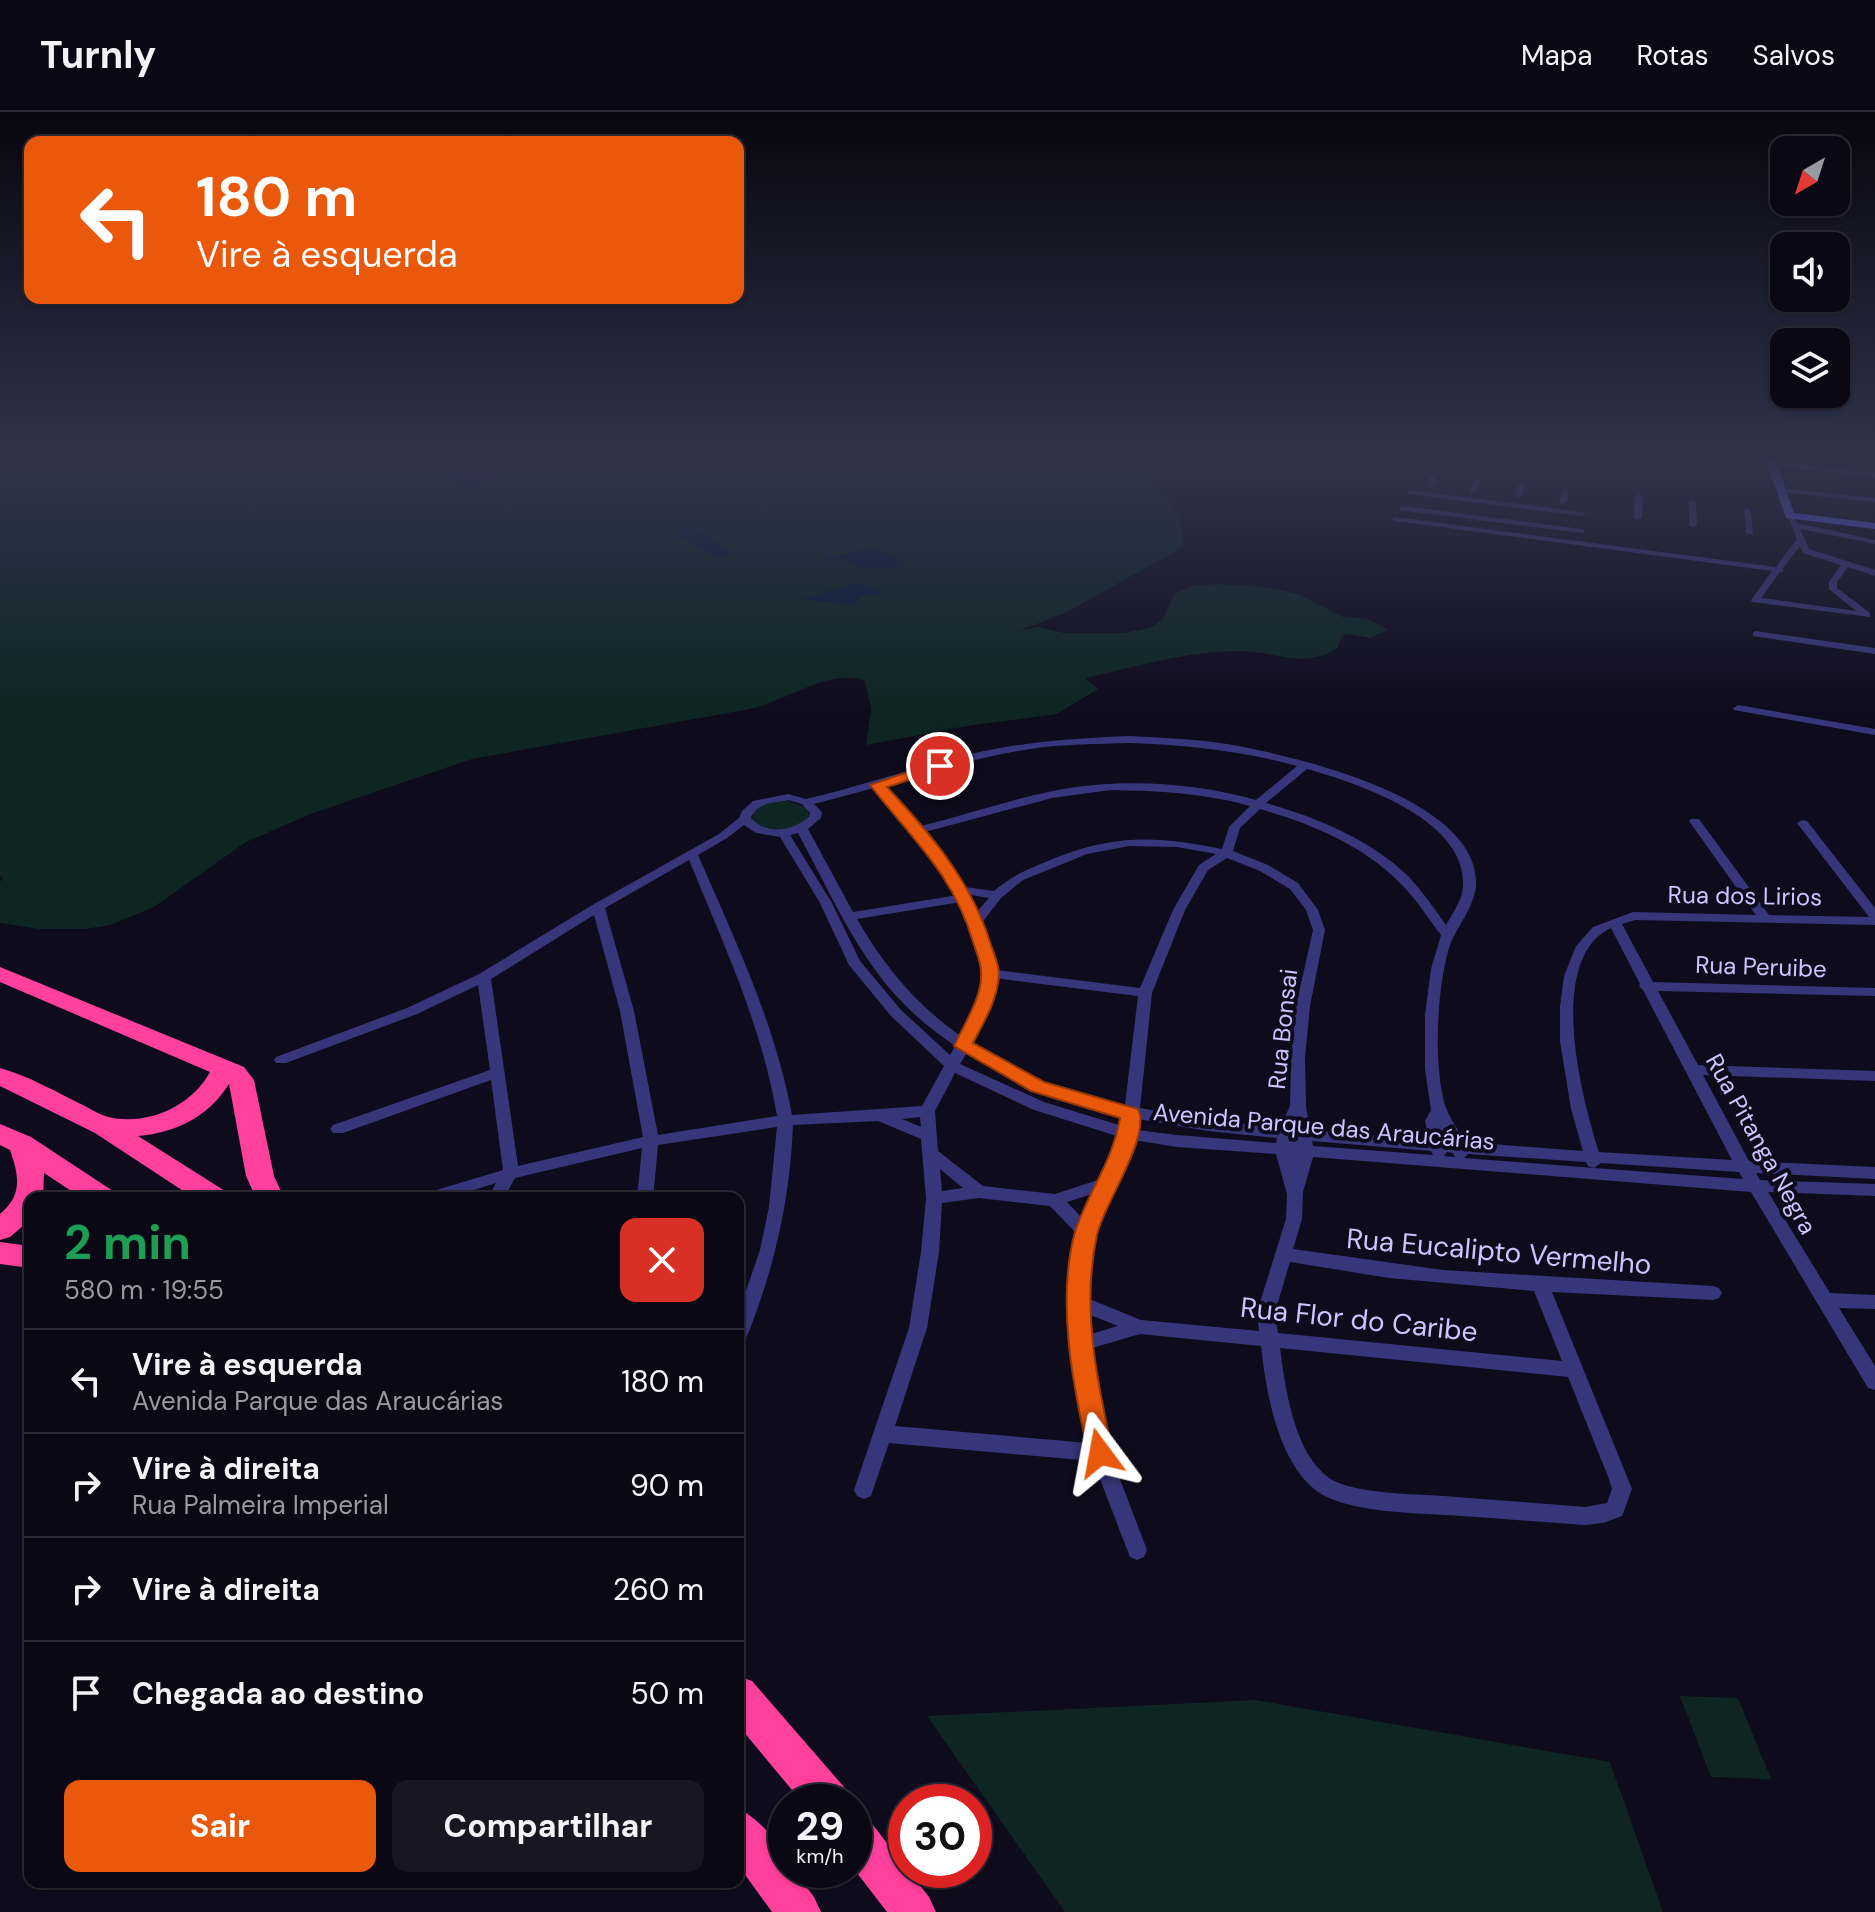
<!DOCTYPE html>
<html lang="pt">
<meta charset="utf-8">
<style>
body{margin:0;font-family:"DM Sans",sans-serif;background:#181622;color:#f1f3f6;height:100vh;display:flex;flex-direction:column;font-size:30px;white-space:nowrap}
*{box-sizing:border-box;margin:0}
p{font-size:26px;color:#999aa0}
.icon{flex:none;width:44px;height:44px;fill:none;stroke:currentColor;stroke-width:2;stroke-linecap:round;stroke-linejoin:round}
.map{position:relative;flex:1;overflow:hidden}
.side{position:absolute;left:24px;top:1080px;width:720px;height:696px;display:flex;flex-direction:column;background:#0a0815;border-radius:16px;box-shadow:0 2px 6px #0004,0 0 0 2px #2a2934}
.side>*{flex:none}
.top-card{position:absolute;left:24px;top:24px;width:720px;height:168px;border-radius:16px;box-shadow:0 2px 6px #0004,0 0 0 2px #2a2934;background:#ea580c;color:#fff;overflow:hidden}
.needle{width:52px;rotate:219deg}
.controls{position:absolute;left:1770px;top:24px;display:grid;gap:16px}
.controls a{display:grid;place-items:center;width:80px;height:80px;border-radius:16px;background:#0a0815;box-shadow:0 2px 6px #0004,0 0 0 2px #2a2934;font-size:40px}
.speed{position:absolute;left:768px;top:1672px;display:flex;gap:16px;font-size:40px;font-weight:700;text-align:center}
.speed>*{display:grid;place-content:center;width:104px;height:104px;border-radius:50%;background:#0a0815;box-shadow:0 2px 6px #0004,0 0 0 2px #2a2934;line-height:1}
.speed small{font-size:20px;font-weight:400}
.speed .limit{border:12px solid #d22;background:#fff;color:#111}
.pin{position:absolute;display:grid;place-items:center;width:68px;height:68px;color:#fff;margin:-34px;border:4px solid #fff;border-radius:50%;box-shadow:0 2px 8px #0007}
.me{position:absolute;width:88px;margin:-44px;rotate:347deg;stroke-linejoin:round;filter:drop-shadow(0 0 6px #0008)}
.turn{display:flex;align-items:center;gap:28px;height:168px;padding:0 40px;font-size:36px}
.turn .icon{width:104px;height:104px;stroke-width:2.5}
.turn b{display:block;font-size:56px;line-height:68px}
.round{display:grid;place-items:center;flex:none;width:84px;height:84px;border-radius:16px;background:#181622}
.overview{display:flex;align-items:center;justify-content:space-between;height:136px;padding:0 40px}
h1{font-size:48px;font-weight:700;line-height:60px;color:#1e9e55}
.button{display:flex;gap:16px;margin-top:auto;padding:16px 40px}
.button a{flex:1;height:92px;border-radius:16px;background:#ea580c;color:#fff;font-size:32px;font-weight:700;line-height:92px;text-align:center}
.button a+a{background:#181622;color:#f1f3f6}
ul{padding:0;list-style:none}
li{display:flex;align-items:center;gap:24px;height:104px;padding:0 40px;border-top:2px solid #2a2934}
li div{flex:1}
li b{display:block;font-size:30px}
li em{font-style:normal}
header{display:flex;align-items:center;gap:48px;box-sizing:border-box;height:112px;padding:0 40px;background:#0a0815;border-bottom:2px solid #2a2934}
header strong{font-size:38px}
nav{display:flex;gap:44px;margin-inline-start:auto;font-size:28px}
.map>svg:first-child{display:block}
</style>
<header>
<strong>Turnly</strong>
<nav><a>Mapa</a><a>Rotas</a><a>Salvos</a></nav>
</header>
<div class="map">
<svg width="1875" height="1800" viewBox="0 0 1875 1800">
<rect width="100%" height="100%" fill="#0e0b1c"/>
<g fill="#0e2524">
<path d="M0,349H1138L1180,404L1183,435L1065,501L1018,519L1038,515L1064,521H1124L1153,515L1164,505L1174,482L1193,474L1219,472L1273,476L1298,482L1343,505L1368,507L1388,518L1370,526L1349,522L1341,524L1338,536C1303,558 1278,540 1243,539C1190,538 1136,555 1085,566L1098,577L1057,602L967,614L866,633L871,597L865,569C832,555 785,589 750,597L472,647L313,701L246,730L154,795L110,813L85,817H40L0,811V770L3,765H0Z"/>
<path d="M785,688L807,695L809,705C796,721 768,723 752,708L754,698L768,690Z"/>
<polygon points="1680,1584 1738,1586 1771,1667 1711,1665"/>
<polygon points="1255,1588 1610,1650 1663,1800 1065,1800 927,1604"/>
</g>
<g fill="#081937">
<polygon points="487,352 512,364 466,377 457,375 452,361 460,356"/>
<polygon points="694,415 734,442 719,446 670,419"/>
<polygon points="872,437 886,440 904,452 904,455 866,457 844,452 850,450 840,445 830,449 823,446"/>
<polygon points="853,472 868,473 885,480 859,485 856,492 851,493 802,487"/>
</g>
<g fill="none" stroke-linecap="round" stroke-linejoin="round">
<g fill="#38367b" fill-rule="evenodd">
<polygon points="1772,350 1875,361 1875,365 1770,353"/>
<polygon points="1434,362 1438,364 1434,374 1427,376 1430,364"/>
<polygon points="1477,367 1481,369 1477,379 1470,381 1473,369"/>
<polygon points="1521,372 1525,374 1522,384 1515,386 1517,374"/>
<polygon points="1781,376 1875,386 1875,390 1778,380 1777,378"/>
<polygon points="1410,378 1582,400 1586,402 1582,404 1407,382 1406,380"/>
<polygon points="1562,378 1569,380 1567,390 1563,392 1559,390"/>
<polygon points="1639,382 1643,384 1642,406 1638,408 1634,406 1635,384"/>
<polygon points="1689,389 1696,391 1697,413 1693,415 1689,413"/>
<polygon points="1403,394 1582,417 1586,419 1582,421 1400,398 1399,396"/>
<polygon points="1744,396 1751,398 1753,423 1746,421"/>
<path d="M1787,402H1793L1797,411L1875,428V432L1800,417L1809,437L1875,458V464L1848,455L1837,470V476L1870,501V505L1752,490L1751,488L1772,459L1395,409L1391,407L1395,405L1776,455L1797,427ZM1800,434L1803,441L1841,453L1829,470V477L1856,499L1761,486L1780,460H1783V456Z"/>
<polygon points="1756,519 1875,536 1875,542 1753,524 1753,520"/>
<polygon points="1738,593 1875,617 1875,623 1734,598 1733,596"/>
<path d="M1130,624C1165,626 1199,627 1233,633C1298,645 1481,687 1476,774C1474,796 1456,815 1449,836C1437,876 1433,952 1445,993C1449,1006 1459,1018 1465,1030L1583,1039L1571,997L1560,929V895L1564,864L1576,834L1593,815L1633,800L1756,803L1689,709L1691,707H1699L1769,803L1869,805L1797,711L1803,708L1807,709L1875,796V813L1635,808L1622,812L1653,870L1875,876V884L1658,879L1698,953L1875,959V969L1703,963L1749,1049L1875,1055V1067L1756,1061L1760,1068L1875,1072V1084L1768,1080L1830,1181L1875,1183V1197L1839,1196L1875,1254V1278L1868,1276L1751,1080L1313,1045L1303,1080L1302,1107L1293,1137L1443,1158L1713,1174L1719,1176L1722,1181L1719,1186L1713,1188L1552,1180L1632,1377L1622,1404L1603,1411L1585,1413C1544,1410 1503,1407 1462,1404C1423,1401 1342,1402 1313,1376C1277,1345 1266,1279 1261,1234L1140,1222L1092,1236L1098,1289L1110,1341L1147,1438L1144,1445L1137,1448L1130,1445L1093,1349L889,1331L871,1384L864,1387L857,1384L854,1378L909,1216L921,1140L926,1086L921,1027L878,1009L793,1013C790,1087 775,1155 747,1224L744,1229L738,1231V1202L760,1138L769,1095L777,1015L658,1033L653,1086H637L642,1036L515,1066L504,1086H488L496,1071L448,1086H421L423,1082L503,1058L491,968L343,1021H333L330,1017L333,1013L490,958L478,873L417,902L286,951H276L274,948L276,945L407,896L479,862L594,792L719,722L739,706L742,699L753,689L788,682L806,687C866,673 924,652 984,639C1033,629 1081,626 1130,624ZM1130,631C1187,633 1242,639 1297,654L1256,688C1191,670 1118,666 1053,679C1008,688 965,703 921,714L883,673C932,659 980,645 1030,637C1063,632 1097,632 1130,631ZM1307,657C1357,671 1466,707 1463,773C1463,788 1453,800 1446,813C1434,796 1422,779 1408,764C1370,727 1316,705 1266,691ZM874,676L914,720L958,783L853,800L808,717L821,706L822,700L814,692ZM1111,678C1158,679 1205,681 1250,694L1229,715L1222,737C1159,724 1116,722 1055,746C1029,757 1016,761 994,779L965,775L925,720L1052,686ZM788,688L802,692L810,701L809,705C792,719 767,724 751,706C756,691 773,691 788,688ZM1260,697C1309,711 1361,732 1398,769C1415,785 1427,805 1441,823L1431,857L1425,903V957L1431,998L1425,1009L1429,1028L1310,1018L1306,994L1305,946L1310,894L1325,818L1318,798L1298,771L1268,753L1233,739L1240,716ZM744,713L756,721L780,725L820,791L849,853L891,904L944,954L922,994L792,1003C775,911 735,828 698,743L727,726ZM798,721C830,780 858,847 907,895C922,910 938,922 955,934L950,943L901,898L860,849L832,791L790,723ZM1129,734L1177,735L1216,742L1199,753L1173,798L1140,876L996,858L981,812L1001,786L1023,768L1087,742ZM1227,746L1260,759L1290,777L1306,798L1313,818L1296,894L1291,946L1290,994L1280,1015L1208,1008L1140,996L1152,881L1185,798L1208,758ZM689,748C724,833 762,914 777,1004L658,1023L634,899L605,796ZM971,783L989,786L977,800L972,785ZM961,790L983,861L970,908L961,924C916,893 884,854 857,807ZM594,803L620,899L643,1025L518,1054L491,867ZM1611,816L1640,872L1639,874L1643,878L1732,1048L1599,1040C1582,987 1545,847 1611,816ZM995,866L1138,884L1125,993C1072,982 1015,963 971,932L984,908ZM966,942C1014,971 1068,992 1123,1004L1122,1014L1044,990L960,952ZM955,961L1034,998L1120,1025L1101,1067L1055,1082L983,1074L938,1039L935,999ZM920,1005L921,1015L902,1007ZM1138,1007L1208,1019L1277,1026L1276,1031L1177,1023L1137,1018ZM1443,1018L1449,1029H1445ZM1134,1028L1177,1035L1276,1042L1287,1082L1286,1107L1257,1200L1259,1219L1141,1208L1087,1186L1094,1120ZM1312,1029L1431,1039L1433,1043L1313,1034ZM1447,1040L1453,1041L1455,1045L1444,1044ZM1468,1042L1586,1050L1588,1054L1594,1056L1464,1046ZM1601,1051L1739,1060L1743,1067L1594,1056ZM940,1057L963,1076L942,1079ZM1095,1081L1083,1107L1067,1090ZM979,1086L1050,1094L1077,1122L1069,1190L1080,1289L1088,1331L895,1314L927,1216L939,1140L942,1091ZM1290,1150L1389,1166L1534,1179L1562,1249L1278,1221L1275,1200ZM1088,1202L1118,1214L1091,1222ZM1280,1236L1568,1265L1609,1367L1612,1377L1607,1391L1585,1395C1538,1391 1491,1388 1444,1384C1415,1382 1352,1382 1329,1366C1294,1341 1285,1275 1280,1236Z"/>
</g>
<polygon fill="#605cff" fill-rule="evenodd" points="1766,349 1776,349 1794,401 1875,411 1875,417 1786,406"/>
<g fill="#ff409c" fill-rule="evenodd">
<path d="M0,855L244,955L254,968L274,1064L284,1086H256L246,1064L229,972C209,1004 176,1021 138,1024L225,1079L229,1086H194L95,1021L0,974V956C29,964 58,981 85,994C92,998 101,1003 108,1005C147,1014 191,995 210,960L0,870Z"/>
<path d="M0,1012L31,1025L113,1079L117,1086H82L44,1061L43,1086H30V1108L10,1125L0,1128V1102C23,1083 19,1064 10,1038L0,1033Z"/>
<polygon points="0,1130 30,1134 30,1156 0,1152"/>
<polygon points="738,1564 752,1569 844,1675 850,1690 802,1690 738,1613"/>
<path d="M738,1697C758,1705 786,1735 786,1758H794L814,1785L821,1800H772L738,1753Z"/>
<polygon points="854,1702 869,1708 929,1785 936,1800 887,1800 854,1757"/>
</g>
</g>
<linearGradient id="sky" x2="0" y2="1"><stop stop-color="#08060f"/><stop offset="0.58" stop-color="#30344b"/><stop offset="1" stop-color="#30344b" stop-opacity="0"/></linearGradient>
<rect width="1875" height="601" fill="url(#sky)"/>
<path fill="#ea580c" stroke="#983908" stroke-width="2" d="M940,649L947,654L945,657L887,675C931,722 972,770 991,833C994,842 999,853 999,862C998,887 984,910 973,931L1044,970L1138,997C1152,1024 1103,1093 1097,1123C1081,1195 1097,1270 1113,1341L1109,1349L1100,1352L1091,1349L1088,1341C1073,1274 1056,1188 1075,1120C1088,1079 1112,1052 1120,1006L1031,979L954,934C964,912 983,884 981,860C981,850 976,839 973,830C954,763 911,726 870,673Z"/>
<g text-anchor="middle" stroke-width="8" stroke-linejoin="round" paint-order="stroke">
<g font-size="24" fill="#ccc5ff" stroke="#0e0b1c">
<text transform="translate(1745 784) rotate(1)" y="8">Rua dos Lirios</text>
<text transform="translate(1761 855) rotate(2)" y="8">Rua Peruibe</text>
<text transform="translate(1283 917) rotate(-84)" y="8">Rua Bonsai</text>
<text transform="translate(1324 1015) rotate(5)" y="8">Avenida Parque das Araucárias</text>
<text transform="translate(1761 1032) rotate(61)" y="8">Rua Pitanga Negra</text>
</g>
<g font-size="28" fill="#ccc5ff" stroke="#0e0b1c">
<text transform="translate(1499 1139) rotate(5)" y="10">Rua Eucalipto Vermelho</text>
<text transform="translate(1359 1207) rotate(6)" y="10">Rua Flor do Caribe</text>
</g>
</g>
</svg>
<div class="controls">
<a><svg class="needle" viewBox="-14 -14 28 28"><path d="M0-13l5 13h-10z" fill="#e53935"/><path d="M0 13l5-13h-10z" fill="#999aa0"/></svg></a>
<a><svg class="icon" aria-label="sound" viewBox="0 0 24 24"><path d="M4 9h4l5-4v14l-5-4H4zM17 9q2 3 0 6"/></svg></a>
<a><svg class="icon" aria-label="layers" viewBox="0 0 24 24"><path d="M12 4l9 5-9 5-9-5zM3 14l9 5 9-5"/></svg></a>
</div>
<div class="speed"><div>29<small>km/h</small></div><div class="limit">30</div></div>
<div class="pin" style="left:940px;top:654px;background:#d93025"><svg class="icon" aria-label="arrive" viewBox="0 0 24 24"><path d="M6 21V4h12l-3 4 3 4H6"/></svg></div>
<svg class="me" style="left:1100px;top:1341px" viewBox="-20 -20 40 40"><path d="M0-17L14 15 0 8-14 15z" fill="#ea580c" stroke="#fff" stroke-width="4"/></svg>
<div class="top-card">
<div class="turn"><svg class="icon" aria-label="left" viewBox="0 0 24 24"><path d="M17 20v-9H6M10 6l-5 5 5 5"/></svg><div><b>180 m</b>Vire à esquerda</div></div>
</div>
<section class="side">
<div class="overview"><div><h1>2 min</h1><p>580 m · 19:55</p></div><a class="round" style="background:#d93025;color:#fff"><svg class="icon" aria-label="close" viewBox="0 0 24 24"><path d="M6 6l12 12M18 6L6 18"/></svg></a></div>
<ul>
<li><svg class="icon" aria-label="left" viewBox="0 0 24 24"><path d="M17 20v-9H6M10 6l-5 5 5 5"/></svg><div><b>Vire à esquerda</b><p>Avenida Parque das Araucárias</p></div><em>180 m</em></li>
<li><svg class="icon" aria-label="right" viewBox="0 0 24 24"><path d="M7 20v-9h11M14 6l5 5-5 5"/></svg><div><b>Vire à direita</b><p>Rua Palmeira Imperial</p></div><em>90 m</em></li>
<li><svg class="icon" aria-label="right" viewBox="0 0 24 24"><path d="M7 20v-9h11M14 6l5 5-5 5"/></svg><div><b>Vire à direita</b></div><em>260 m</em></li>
<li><svg class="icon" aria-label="arrive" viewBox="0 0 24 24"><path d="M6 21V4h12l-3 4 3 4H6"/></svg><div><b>Chegada ao destino</b></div><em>50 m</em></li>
</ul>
<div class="button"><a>Sair</a><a>Compartilhar</a></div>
</section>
</div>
